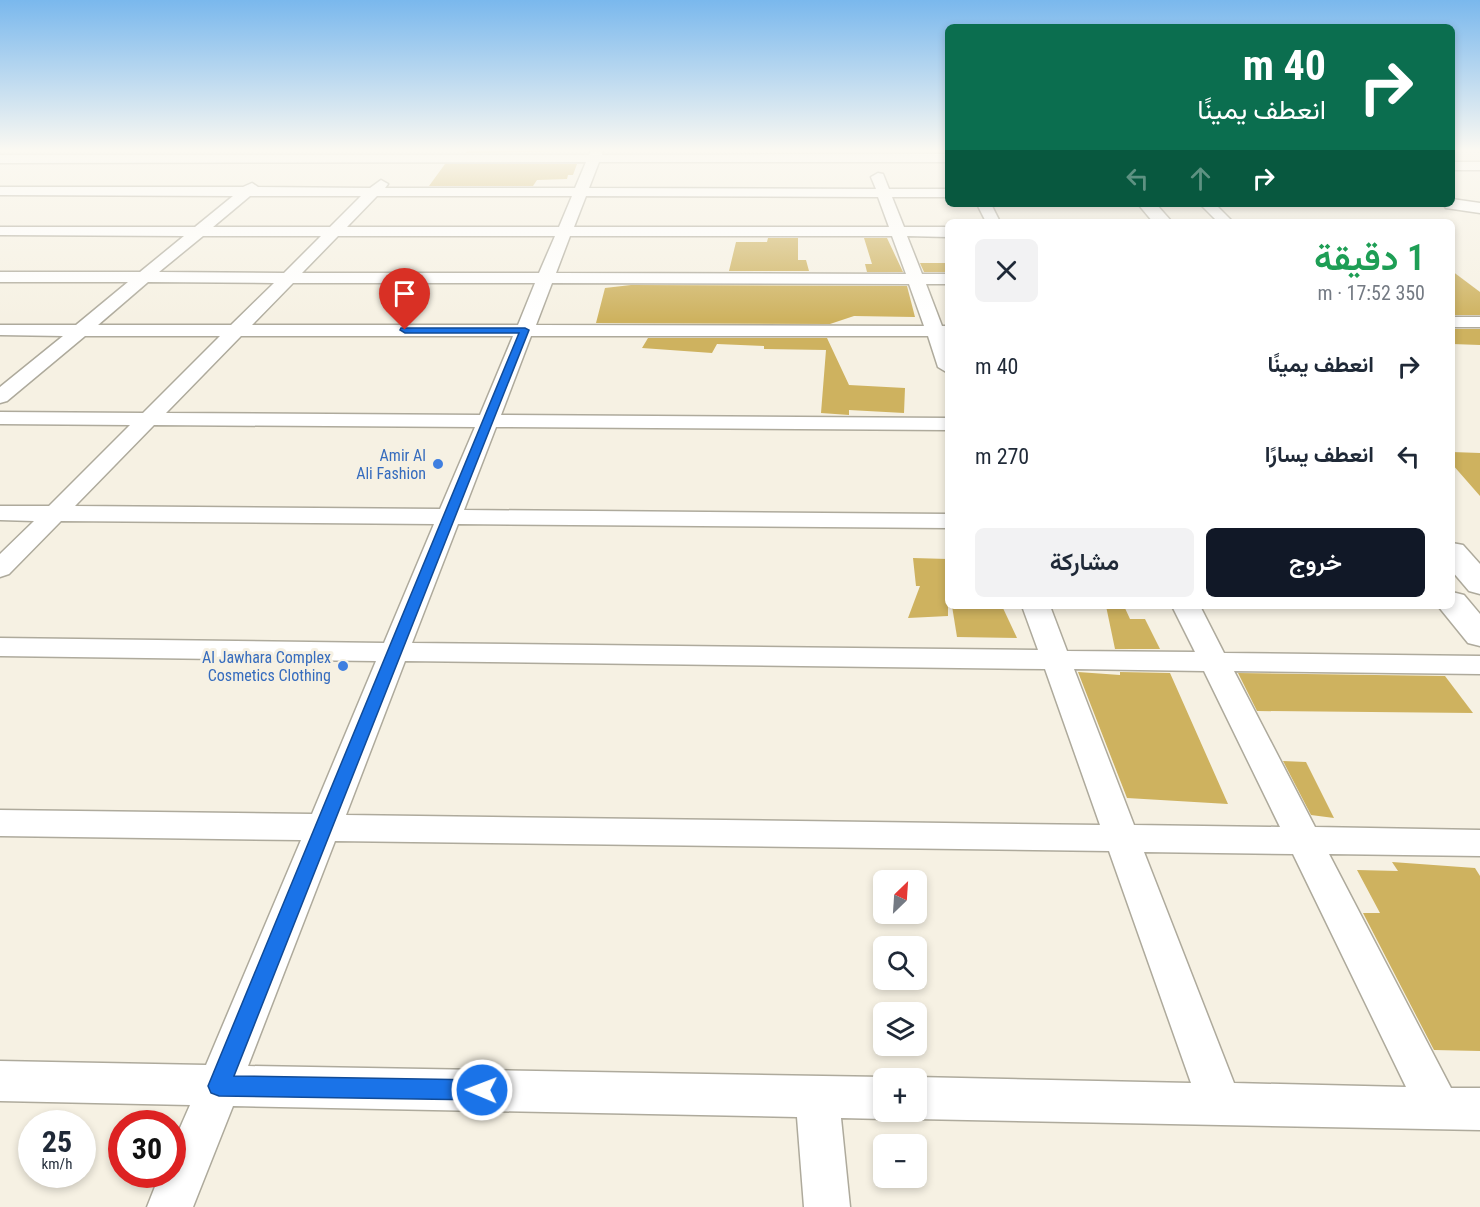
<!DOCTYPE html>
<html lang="ar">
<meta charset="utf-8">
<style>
body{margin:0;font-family:"Roboto Condensed",Vazirmatn,sans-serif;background:#f2f2f3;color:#1f2937;direction:rtl;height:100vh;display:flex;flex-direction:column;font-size:22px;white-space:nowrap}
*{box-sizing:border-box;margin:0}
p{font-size:20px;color:#747a83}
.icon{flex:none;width:33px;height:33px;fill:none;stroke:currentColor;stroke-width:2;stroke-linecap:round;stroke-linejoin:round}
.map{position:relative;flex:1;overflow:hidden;direction:ltr}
.sheet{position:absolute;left:945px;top:219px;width:510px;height:390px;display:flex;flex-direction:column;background:#fff;border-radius:9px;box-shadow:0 3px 9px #0003;direction:rtl}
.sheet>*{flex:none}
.hud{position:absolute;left:945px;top:24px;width:510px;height:183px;border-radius:9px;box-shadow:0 3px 9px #0003;direction:rtl;background:#0b6e4f;color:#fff;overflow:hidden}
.needle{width:39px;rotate:25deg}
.buttons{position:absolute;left:873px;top:870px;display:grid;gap:12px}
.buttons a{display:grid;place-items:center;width:54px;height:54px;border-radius:9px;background:#fff;box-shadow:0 3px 9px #0003;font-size:30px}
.speed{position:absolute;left:18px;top:1110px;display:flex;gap:12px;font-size:30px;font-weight:700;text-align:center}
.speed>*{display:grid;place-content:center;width:78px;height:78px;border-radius:50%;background:#fff;box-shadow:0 3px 9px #0003;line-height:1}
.speed small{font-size:15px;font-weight:400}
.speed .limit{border:9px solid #d22;background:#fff;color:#111}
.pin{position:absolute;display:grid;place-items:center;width:51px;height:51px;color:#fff;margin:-62px -26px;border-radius:50% 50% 50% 0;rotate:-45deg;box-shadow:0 0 6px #0007}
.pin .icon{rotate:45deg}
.me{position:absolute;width:66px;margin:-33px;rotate:271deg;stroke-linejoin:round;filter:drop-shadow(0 0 4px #0008)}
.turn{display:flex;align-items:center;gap:21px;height:126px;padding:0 30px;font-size:27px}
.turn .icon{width:78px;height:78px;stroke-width:2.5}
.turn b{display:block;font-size:42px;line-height:51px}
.lanes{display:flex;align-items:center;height:57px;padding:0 30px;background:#0003;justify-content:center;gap:30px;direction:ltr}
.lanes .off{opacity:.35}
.round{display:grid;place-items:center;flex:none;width:63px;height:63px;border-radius:9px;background:#f2f2f3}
.headline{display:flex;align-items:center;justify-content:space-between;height:102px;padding:0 30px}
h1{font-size:36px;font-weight:600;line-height:45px;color:#1e9e55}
.action{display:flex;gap:12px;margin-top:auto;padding:12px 30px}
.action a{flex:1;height:69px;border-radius:9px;background:#111827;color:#fff;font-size:24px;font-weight:600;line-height:69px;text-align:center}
.action a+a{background:#f2f2f3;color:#1f2937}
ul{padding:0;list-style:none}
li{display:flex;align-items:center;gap:18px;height:90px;padding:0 30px}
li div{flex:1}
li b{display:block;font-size:22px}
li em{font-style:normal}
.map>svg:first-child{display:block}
</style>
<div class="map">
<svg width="1480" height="1207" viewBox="0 0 1480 1207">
<rect width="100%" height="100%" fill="#f6f1e3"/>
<g fill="#ceb25f">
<polygon points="467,151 582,151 466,153"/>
<polygon points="445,164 577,164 573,175 568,175 567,179 537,180 533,186 429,186"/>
<polygon points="768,238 798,238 798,260 806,260 809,271 729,271 736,242 767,242"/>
<polygon points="864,238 887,238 903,272 867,272 865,264 872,264"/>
<polygon points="920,263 948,263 948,272 924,272"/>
<polygon points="1452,271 1480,292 1480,315 1452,315"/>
<polygon points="631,285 907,286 915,317 854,316 830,324 596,323 605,288"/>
<polygon points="1452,329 1480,329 1480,345 1452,344"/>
<polygon points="648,338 827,338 849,385 905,388 904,413 849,410 849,415 821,413 826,350 764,349 764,346 717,344 712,353 642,348"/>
<polygon points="1452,452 1480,453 1480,496 1452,464"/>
<polygon points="913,558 948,559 948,616 908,618 920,586 916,586"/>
<polygon points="952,606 1002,606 1017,638 957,637"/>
<polygon points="1106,606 1124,606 1130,619 1145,619 1160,649 1115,649"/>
<polygon points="1078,672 1120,675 1120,672 1170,673 1228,804 1127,798"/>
<polygon points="1238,673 1445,676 1473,713 1257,711"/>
<polygon points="1283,761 1306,762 1334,818 1311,815"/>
<polygon points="1392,862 1475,868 1480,876 1480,1051 1434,1050 1363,913 1380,913 1357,870 1398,871"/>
</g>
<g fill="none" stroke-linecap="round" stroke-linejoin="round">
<g stroke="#aeaa9c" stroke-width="3">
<g id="minor">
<path d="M591,151H603L602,155L948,154V162H599L589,188L876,189L871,177L878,173L883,174L889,189H948V197H892L904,227H948V237L907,236L922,274H948V284H926L942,326H948V373L938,367L928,336H531L501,415L948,418V430L496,427L464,510L948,514V528L458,524L412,643L1038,650L1022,606H1050L1067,651L1195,652L1172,606H1200L1224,653L1480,656V674L1234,671L1315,827L1480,830V856L1329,854L1451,1088H1480V1130L916,1119L901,1113L916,1112V1078H913L916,1077L1191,1083L1109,851L335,841L248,1066L884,1077L887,1078H884V1112L899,1113L884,1119L841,1118L850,1207H804L797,1117L233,1106L193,1207H147L160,1174H172V1146L190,1105L0,1101V1061L206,1065L301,840L0,836V810L312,814L376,661L0,656V638L384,643L434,524L61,521L9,574L0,577V554L34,521L0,520V506H49L130,425L0,424V412L143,413L220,336H85L7,401L0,403V387L63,336L0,335V325H76L128,282H0V272H140L184,236L0,235V227H195L233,196L0,195V187H243L252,183L258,187L370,188L381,180L388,184L385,188H575L586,162L0,163V155H589ZM250,196H361L330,227H213ZM377,196H572L559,227H347ZM586,196L878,197L889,227H574ZM203,236H321L284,273L159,272ZM338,236H555L539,273H302ZM570,236H892L906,274L556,273ZM148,282L274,283L231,325H98ZM293,283H535L518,325H252ZM552,283L909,284L924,326L536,325ZM241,336H513L480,415L166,413ZM154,425L475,427L440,509L75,506ZM405,661L1045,669L1100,825L346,815ZM1074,669L1204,671L1280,827L1134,825ZM1144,852L1293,854L1406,1087L1234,1083Z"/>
<rect x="1452" y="162" width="28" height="8"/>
<polygon points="977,204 991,204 1000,222 986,222"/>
<polygon points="1200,204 1215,204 1233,222 1218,222"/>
<rect x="1452" y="317" width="28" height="10"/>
</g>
</g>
<g stroke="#aeaa9c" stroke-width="3">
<polygon id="secondary" points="1452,199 1480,203 1480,213 1446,208 1443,204 1452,204"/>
</g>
<g stroke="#aeaa9c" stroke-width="3">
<g id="trunk">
<polygon points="1138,204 1156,204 1172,222 1153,222"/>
<polygon points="1452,543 1463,545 1480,564 1480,594 1469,591 1452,571"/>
<polygon points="1452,592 1464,595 1480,614 1480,646 1468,643 1438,606 1452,606"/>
</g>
</g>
<use href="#minor" fill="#fff" fill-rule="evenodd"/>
<use href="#secondary" fill="#fff" fill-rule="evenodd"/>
<use href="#trunk" fill="#fff" fill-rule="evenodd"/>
</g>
<linearGradient id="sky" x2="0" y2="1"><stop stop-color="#7ab8ed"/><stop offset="0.47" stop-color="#fbf9f2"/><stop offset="1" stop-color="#fbf9f2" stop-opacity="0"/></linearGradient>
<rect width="1480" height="320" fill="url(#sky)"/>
<polygon fill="#1a73e8" stroke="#114b97" stroke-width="1.5" points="401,328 525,328 529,330 234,1076 482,1080 489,1083 493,1090 489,1097 482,1100 219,1096 211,1093 208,1086 519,333 405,333 400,330"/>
<g fill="#3f7fe0" stroke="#f6f1e3" stroke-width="2">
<circle cx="438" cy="464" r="6"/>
<circle cx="343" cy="666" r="6"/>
</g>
<g text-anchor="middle" stroke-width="6" stroke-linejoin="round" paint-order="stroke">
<g font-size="16" fill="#366cbe" stroke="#f6f1e3" text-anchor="end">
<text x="426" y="461">Amir Al<tspan x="426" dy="18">Ali Fashion</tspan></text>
<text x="331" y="663">Al Jawhara Complex<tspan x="331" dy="18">Cosmetics Clothing</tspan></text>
</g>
</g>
</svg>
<div class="buttons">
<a><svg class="needle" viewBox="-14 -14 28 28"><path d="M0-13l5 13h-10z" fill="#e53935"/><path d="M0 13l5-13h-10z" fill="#747a83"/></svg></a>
<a><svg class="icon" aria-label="search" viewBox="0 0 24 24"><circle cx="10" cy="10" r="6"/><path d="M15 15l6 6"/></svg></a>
<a><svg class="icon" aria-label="layers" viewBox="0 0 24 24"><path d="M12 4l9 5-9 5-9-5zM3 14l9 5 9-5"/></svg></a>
<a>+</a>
<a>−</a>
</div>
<div class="speed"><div>25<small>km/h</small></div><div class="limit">30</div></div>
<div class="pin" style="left:405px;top:330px;background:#d93025"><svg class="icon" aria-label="arrive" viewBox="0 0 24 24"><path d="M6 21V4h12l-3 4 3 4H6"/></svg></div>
<svg class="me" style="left:482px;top:1090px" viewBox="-20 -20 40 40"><circle r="17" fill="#1a73e8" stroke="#fff" stroke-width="3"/><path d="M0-11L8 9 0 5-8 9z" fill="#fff"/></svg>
<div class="hud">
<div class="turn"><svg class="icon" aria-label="right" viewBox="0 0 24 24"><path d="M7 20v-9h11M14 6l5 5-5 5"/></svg><div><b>40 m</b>انعطف يمينًا</div></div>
<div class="lanes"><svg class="icon off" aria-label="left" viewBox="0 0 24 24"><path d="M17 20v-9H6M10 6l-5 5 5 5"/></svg><svg class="icon off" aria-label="ahead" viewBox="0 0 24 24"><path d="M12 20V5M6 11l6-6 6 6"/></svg><svg class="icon" aria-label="right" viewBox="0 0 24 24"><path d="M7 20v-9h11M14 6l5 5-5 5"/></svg></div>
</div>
<section class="sheet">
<div class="headline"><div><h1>1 دقيقة</h1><p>350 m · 17:52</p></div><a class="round"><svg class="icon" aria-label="close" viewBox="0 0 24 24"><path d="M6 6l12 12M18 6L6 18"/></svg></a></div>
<ul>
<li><svg class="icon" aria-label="right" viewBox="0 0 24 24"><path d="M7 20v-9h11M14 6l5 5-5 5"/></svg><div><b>انعطف يمينًا</b></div><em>40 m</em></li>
<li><svg class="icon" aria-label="left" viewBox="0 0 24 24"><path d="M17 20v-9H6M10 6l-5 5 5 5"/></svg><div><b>انعطف يسارًا</b></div><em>270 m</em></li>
</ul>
<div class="action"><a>خروج</a><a>مشاركة</a></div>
</section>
</div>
